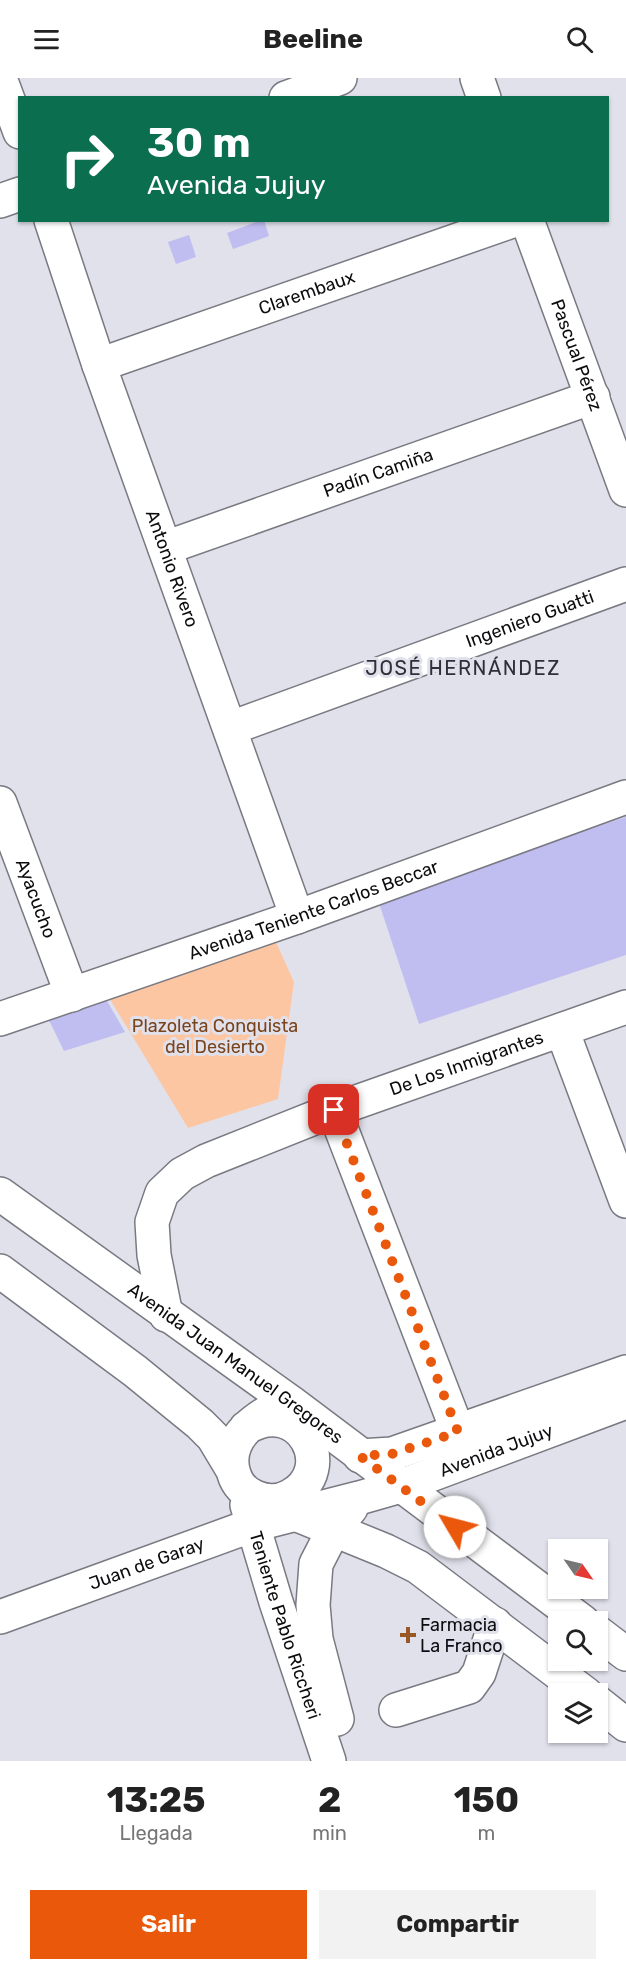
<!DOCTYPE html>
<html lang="es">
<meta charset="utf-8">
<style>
body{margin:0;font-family:Rubik,sans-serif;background:#f2f2f2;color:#222;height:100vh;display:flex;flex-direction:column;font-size:22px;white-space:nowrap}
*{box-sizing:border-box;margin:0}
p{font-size:20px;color:#767676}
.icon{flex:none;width:33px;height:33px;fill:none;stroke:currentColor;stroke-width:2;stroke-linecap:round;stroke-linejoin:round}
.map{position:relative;height:1683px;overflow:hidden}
.details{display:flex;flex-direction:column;background:#fff;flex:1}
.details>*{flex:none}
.hud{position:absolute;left:18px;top:18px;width:591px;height:126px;border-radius:0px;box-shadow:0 2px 4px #0004;background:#0b6e4f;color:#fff;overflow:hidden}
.needle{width:39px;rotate:124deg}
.tools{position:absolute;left:548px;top:1461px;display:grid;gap:12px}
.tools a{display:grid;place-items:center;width:60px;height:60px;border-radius:0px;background:#fff;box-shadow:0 2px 4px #0004;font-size:30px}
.pin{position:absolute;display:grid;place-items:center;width:51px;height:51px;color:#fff;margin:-26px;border-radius:12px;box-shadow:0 3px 9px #0006}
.me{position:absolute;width:66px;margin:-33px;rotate:307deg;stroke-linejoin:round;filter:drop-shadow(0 0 4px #0008)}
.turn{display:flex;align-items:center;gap:21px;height:126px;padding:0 30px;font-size:27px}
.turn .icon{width:78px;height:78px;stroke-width:2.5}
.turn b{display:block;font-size:42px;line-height:51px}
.eta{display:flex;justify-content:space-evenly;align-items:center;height:102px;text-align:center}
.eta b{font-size:36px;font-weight:700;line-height:42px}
.button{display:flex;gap:12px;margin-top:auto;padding:12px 30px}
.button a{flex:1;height:69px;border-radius:0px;background:#ea580c;color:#fff;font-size:24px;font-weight:700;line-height:69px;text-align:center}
.button a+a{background:#f2f2f2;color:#222}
header{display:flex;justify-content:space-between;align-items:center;height:78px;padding:0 30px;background:#fff;font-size:27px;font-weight:700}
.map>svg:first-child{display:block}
</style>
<header><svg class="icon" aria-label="menu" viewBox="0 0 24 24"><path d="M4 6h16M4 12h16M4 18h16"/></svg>Beeline<svg class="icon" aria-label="search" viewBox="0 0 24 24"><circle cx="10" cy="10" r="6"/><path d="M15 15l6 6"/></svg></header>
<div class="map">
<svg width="626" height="1683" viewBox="0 0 626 1683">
<rect width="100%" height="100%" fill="#e1e1ec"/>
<polygon fill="#fcc6a3" points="275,862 294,904 278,1021 188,1050 108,918"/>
<g fill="#c0bdf1">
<polygon points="261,142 264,142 269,158 233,171 227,155"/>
<polygon points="189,157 196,179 176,186 168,164"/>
<polygon points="626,739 626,877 419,946 378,822"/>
<polygon points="100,911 125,954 64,973 46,936"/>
</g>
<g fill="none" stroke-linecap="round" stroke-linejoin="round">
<g stroke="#797982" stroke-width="36">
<g id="minor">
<polyline points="0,0 20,54"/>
<polyline points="477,0 484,20"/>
<polyline points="286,20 340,0"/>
<polyline points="0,123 20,116"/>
<path id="s1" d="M51,142L99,287L297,839"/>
<path id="s2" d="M527,142L626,412"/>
<path id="s3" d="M99,287L515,142"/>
<path id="s4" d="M165,470L593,319"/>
<path id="s5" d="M231,650L626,506"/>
<path id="s6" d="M0,725L72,917"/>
<polyline points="562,952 626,1123"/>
<polyline points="334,1032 458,1354"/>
<polyline points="360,1378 392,1376 626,1294"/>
<path id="s7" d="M247,1427L276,1524L329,1683"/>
<path id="s8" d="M0,1539L253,1447L359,1420L401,1408L626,1324"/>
<polyline points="396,1632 469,1609 479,1595 495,1546"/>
<polyline points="337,1641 316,1561 313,1527 316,1486 334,1451 351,1430"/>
</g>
</g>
<g stroke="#797982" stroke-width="36">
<g id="major">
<path id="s9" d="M0,941L297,839L626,719"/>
<path id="s10" d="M0,1116L293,1326L583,1544"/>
<polyline points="0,1193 135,1293 200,1346 213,1359 231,1389"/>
<path id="s11" d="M166,1237L154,1177L152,1144L162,1115L182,1096L206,1083L334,1032L626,929"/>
<path d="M246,1350C299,1317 340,1391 290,1418C279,1424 266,1424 255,1419C245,1415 237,1406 234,1396C222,1359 259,1338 287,1323"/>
<polyline points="261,1422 386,1473 418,1489 586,1616"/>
<polyline points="597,1554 626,1576"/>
<polyline points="597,1624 626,1647"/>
</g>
</g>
<use href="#minor" stroke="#fff" stroke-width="33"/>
<use href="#major" stroke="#fff" stroke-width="33"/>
</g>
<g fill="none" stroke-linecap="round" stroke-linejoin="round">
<polyline stroke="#ea580c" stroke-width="10" stroke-dasharray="0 18" points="334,1032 458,1354 392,1376 360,1378 455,1449"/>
</g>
<path fill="#9a5726" stroke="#e1e1ec" stroke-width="2" d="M405 1548h6v6h6v6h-6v6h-6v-6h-6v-6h6z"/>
<g text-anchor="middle" stroke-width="6" stroke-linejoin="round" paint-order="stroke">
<g font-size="18" fill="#0c0c0f" stroke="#e1e1ec">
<text dy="6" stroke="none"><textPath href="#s3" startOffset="220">Clarembaux</textPath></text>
<text dy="6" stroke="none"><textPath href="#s2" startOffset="144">Pascual Pérez</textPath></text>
<text dy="6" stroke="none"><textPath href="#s4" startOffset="226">Padín Camiña</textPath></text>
<text dy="6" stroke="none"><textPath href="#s1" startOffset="369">Antonio Rivero</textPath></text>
<text dy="6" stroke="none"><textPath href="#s5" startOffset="318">Ingeniero Guatti</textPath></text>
<text dy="6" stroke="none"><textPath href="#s6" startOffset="102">Ayacucho</textPath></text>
<text dy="6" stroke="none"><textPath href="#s9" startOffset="332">Avenida Teniente Carlos Beccar</textPath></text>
<text dy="6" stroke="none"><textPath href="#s11" startOffset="458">De Los Inmigrantes</textPath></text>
<text dy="6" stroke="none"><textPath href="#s10" startOffset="290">Avenida Juan Manuel Gregores</textPath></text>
<text dy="6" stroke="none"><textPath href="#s8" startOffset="524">Avenida Jujuy</textPath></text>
<text dy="6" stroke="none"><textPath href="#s8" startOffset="156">Juan de Garay</textPath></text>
<text dy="6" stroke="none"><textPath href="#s7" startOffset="126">Teniente Pablo Riccheri</textPath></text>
</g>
<g font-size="18" fill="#79431b" stroke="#e1e1ec">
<text x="215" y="954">Plazoleta Conquista<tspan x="215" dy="21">del Desierto</tspan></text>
</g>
<g font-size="18" fill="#0c0c0f" stroke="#e1e1ec" text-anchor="start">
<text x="420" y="1553">Farmacia<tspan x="420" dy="21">La Franco</tspan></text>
</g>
<g font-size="20" letter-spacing="1.5" fill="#302f38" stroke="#e1e1ec">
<text x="463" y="597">JOSÉ HERNÁNDEZ</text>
</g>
</g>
</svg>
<div class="tools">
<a><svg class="needle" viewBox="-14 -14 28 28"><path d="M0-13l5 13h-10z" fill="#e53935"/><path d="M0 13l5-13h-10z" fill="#767676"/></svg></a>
<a><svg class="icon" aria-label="search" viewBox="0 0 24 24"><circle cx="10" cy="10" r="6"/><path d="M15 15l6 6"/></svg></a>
<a><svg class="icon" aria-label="layers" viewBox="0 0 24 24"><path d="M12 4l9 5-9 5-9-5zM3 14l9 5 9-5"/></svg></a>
</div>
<div class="pin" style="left:334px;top:1032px;background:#d93025"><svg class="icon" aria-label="arrive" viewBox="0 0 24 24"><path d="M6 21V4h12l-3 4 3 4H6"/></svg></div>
<svg class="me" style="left:455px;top:1449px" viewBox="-20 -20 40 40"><circle r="19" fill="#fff"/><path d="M0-13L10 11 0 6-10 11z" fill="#ea580c"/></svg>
<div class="hud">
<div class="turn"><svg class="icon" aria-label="right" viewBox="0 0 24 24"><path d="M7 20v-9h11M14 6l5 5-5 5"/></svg><div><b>30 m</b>Avenida Jujuy</div></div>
</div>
</div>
<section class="details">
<div class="eta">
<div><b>13:25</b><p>Llegada</p></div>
<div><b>2</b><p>min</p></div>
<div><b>150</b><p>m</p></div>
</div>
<div class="button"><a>Salir</a><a>Compartir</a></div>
</section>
